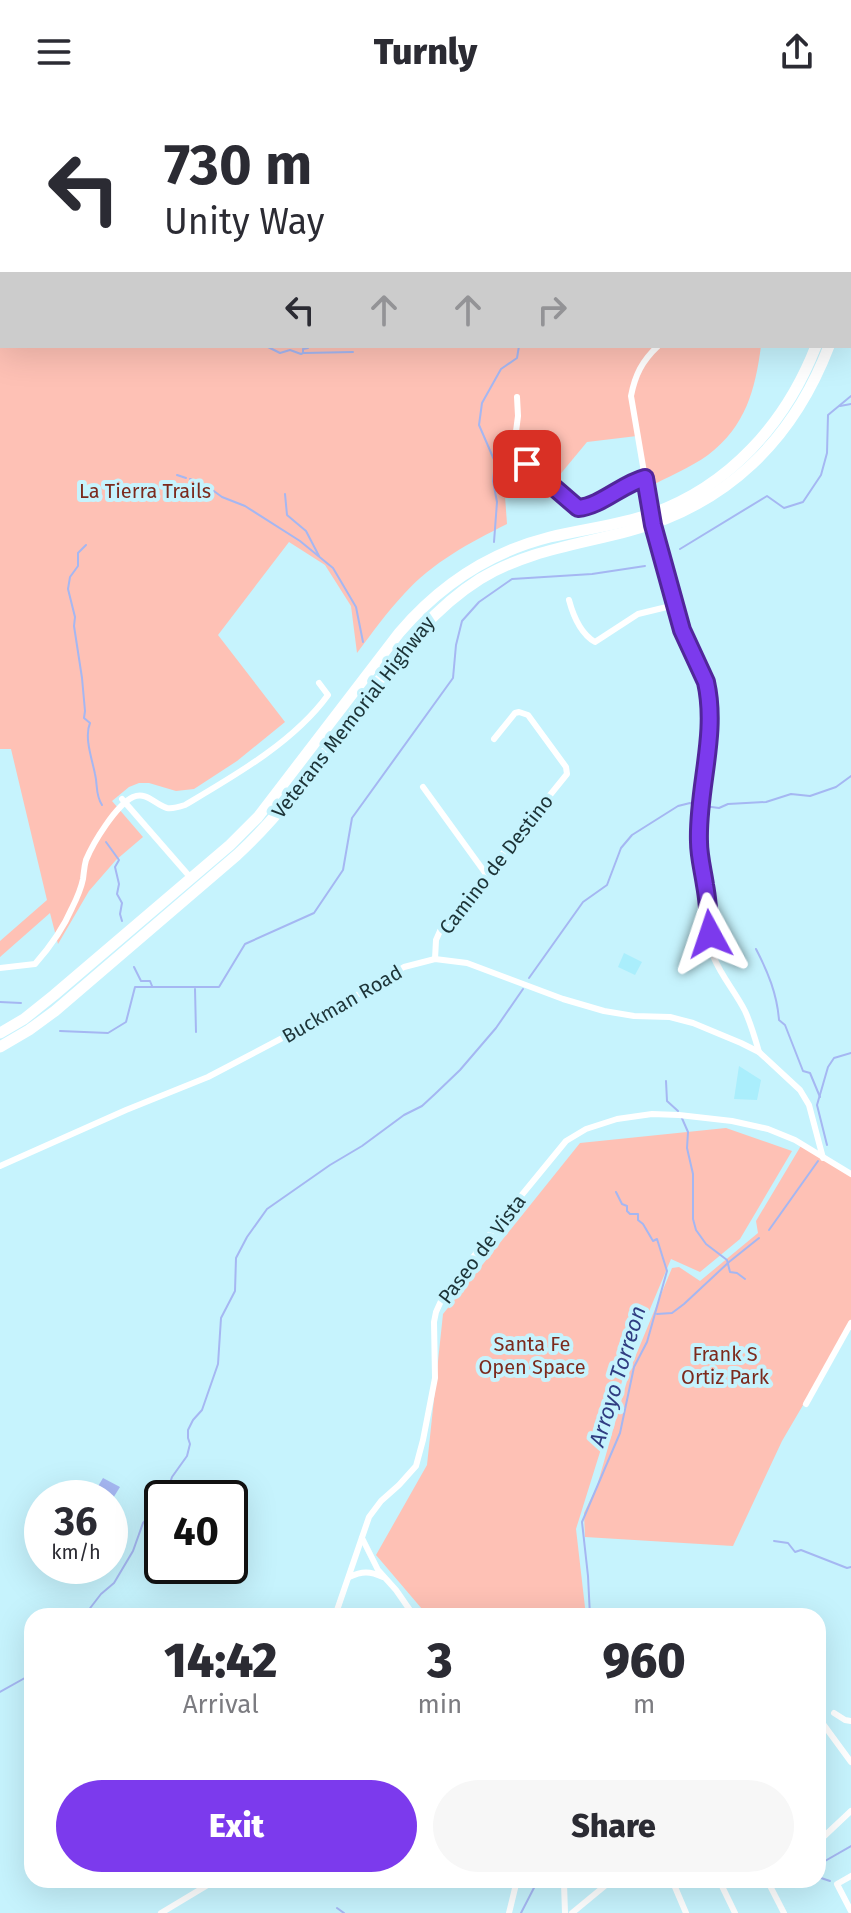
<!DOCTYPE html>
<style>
body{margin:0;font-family:"Fira Sans",sans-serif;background:#f7f7f7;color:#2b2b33;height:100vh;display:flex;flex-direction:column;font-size:30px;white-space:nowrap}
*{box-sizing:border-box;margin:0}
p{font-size:26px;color:#7c7c81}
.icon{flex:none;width:44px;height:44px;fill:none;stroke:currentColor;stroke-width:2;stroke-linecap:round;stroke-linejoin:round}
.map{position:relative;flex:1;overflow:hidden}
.drawer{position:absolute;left:24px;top:1504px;width:802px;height:280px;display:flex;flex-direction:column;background:#fff;border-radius:24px;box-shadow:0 8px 32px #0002}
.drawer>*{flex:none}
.top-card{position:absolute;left:0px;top:0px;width:852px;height:244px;box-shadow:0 8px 32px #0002;background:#fff;color:#2b2b33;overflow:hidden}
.speed{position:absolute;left:24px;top:1376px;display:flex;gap:16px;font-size:40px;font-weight:700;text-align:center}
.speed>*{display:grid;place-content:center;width:104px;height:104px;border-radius:50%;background:#fff;box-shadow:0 8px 32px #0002;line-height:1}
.speed small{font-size:20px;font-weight:400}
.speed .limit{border:4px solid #111;border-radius:12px;background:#fff;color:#111}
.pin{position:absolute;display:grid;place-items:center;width:68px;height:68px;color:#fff;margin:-34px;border-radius:16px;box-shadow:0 4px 12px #0006}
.me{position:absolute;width:88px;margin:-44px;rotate:355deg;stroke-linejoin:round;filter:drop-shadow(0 0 6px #0008)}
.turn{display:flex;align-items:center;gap:28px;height:168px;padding:0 32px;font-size:36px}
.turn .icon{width:104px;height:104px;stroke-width:2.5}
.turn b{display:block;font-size:56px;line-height:68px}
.lanes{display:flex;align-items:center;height:76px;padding:0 32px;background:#0003;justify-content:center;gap:40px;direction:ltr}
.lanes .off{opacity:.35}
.eta{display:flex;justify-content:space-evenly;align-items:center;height:136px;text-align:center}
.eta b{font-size:48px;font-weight:800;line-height:56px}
.primary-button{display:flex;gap:16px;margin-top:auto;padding:16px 32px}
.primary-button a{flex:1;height:92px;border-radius:48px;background:#7c3aed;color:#fff;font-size:32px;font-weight:800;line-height:92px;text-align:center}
.primary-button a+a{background:#f7f7f7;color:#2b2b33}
header{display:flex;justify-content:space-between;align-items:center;height:104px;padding:0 32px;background:#fff;font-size:36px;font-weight:800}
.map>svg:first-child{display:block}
</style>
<header><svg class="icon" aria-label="menu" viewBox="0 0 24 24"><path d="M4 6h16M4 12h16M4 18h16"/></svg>Turnly<svg class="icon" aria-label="share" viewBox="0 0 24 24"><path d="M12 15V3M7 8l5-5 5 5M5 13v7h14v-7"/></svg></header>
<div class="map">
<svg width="851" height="1809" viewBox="0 0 851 1809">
<rect width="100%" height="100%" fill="#c6f3fd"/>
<g fill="#aaeefc">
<polygon points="624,849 642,858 635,871 618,863"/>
<polygon points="739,962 761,976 757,996 734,995"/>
</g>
<g fill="#fec1b5">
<path d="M0,0H851V66L850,68V2H2V242H761C755,286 746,322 708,351C690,364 667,373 647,384L637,332L587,338L553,379L527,360L503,364L507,420C469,439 433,458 404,490C387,508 372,529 357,549L351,502L325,461L289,438L218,531L285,618L237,657L194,685L176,687L149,679H139L129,683L112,697L143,733L116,756L89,787L58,840L50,809L0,853V837L47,796L11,645H0Z"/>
<polygon points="726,1024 792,1047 740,1135 700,1168 671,1155 629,1255 576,1425 586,1512 428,1512 376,1451 427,1361 443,1210 580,1039"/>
<polygon points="802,1040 851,1070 851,1219 782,1337 733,1442 585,1433 584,1409 597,1382 631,1263 672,1164 679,1163 700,1177 758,1129 756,1117"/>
</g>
<polygon fill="#a5b7f2" points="103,1374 120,1383 110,1399 110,1394 91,1394"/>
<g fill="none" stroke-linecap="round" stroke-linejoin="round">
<g stroke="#a5b7f2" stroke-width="2">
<polyline points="610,0 611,2"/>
<polyline points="0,166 2,163"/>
<polyline points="266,242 280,249 290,246 301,250 303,249 303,245 308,244 309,242"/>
<polyline points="304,249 353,248"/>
<polyline points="840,302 851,300"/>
<polyline points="177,371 186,374"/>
<polyline points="190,375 207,382 222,393 245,402 300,437 333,464 356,503 363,538"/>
<polyline points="285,390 287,411 306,427 319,452"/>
<polyline points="494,438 497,398 493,377 495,358 479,321 482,299 501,265 517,254 519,242"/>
<path d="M86,441L78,449V462L70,473L68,485L75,513L74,522L82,574L85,607L84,614L90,619C84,633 92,655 95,670C98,682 95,690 102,701"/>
<polyline points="680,445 767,392 784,404 803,398 821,371 827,349 828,311 851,292"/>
<polyline points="704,702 719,704 728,700 766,698 791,690 810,692 836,683 851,672"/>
<polyline points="106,738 119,756 115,763 119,780 117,790 122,799 120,810 122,817"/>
<path d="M756,845C768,868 777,890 779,916L785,921L803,967L810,969L820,993"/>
<polyline points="134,863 141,877 150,877 152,882"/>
<polyline points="529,874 583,798 607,781 621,744 632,731 678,702 690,699 698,700"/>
<polyline points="195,885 196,928"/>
<polyline points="0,898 21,899"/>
<polyline points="60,927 108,929 126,918 135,883 219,883 245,840 314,809 343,766 352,714 453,574 456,541 462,517 479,498 512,475 592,470 645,462"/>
<polyline points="666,977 667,997 678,1007"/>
<polyline points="681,1012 688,1028 687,1044 693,1070 693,1115 696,1126 706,1140 727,1156 730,1168 737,1169 745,1175"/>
<polyline points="827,1041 817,1001 828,963 834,954 851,949"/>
<polyline points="769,1126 818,1057"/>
<polyline points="657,1210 672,1209 684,1200 729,1158 759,1134"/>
<polyline points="774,1437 788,1439 795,1448 801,1446 847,1464 851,1463"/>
<polyline points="84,1512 101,1490 114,1479 133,1447 143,1419 156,1404 168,1385 172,1373 187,1352 190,1340 188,1334 188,1326 193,1316 202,1306 218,1260 221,1214 235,1187 236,1154 247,1133 267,1105 330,1061 362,1042 404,1011 422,1002 435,990 460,966 496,924 523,885"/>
<polyline points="590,1512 588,1472 582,1418 620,1329 634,1263 647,1238 667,1167 657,1135 653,1137 643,1120 638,1116 638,1110 630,1110 627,1107 627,1102 622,1100 616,1088"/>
<polyline points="0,1588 32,1570"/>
<polyline points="818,1761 851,1742"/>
<polyline points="818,1773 830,1777"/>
<polyline points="337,1804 344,1809"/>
<polyline points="521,1809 538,1776"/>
</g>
<g stroke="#fff" stroke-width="6">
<polyline points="734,0 734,2"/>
<path d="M658,242C642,257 635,271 631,292L653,421L682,526L706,578C717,631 697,685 699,738C699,758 705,779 708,799C710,817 708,836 714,854C722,873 736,889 745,907C751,920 755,934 759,948"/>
<path d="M517,293L518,312L514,343L517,350L578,404C600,402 622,380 645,374"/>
<path d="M569,496C573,511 581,530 595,538L638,510L675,501"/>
<polyline points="423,683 486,770"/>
<polyline points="122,695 190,773"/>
<polyline points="435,855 436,836 440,827 567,670 566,663 528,611 519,608 515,609 494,635"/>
<path d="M0,864L35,860C50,843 63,825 72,804C77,794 81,785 83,775C84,768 84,763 86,756C93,739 116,701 133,693C147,687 155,701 167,704C173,705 179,703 185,701C234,672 294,638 328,591L319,579"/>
<polyline points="0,1062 126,1006 208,973 307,921 404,863 435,855 467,859 563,895 604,907 634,912 670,913 693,919 741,939 759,948 800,986 809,1001 823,1054"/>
<polyline points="806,1300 851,1219"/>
<polyline points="362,1434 378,1466 396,1486 414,1512"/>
<path d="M349,1473C362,1467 370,1467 383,1473"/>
<polyline points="335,1512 369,1413 381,1397 399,1381 416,1362 423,1336 435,1274 434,1218 436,1208 441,1197 493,1126 566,1037 586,1025 617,1015 652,1010 679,1011 732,1017 768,1025 795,1036 851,1070"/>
<polyline points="834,1609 845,1616 851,1617"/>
<polyline points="818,1613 851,1658"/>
<polyline points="818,1738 851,1707"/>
<polyline points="851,1772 837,1780 851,1807"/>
<polyline points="672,1776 686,1809"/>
<polyline points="719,1776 735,1809"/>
<polyline points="767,1776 784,1809"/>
<polyline points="564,1779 565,1809"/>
<polyline points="161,1809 216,1776"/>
<polyline points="509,1809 517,1776"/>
<polyline points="572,1809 612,1776"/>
</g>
<g stroke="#fff" stroke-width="11">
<polyline points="850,150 851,147"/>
<polyline points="850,186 851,183"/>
<path d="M0,929L24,915L54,891L230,741L258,713L399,529C439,482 490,448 550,433C584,425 619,421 651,410C730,382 786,319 816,242"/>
<path d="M0,943L29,926L55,907L237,751C289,703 329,643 371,587C403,545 434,504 480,475C526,447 577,441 629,427C727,401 793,336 829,242"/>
</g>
</g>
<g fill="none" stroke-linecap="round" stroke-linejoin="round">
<g stroke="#51269a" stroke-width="20">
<path id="route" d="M527,360L578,404C601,402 622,380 645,374L653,421L682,526L706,578C718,631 697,685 699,738C699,752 703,767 705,781C708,797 709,813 710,830"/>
</g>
<use href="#route" stroke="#7c3aed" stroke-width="14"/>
</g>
<g text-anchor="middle" stroke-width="8" stroke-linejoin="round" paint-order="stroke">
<g font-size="20" fill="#7c2a1d" stroke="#c6f3fd">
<text x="145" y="394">La Tierra Trails</text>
<text x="532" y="1247">Santa Fe<tspan x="532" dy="23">Open Space</tspan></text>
<text x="725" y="1257">Frank S<tspan x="725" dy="23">Ortiz Park</tspan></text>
</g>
<g font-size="20" fill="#1c3337" stroke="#c6f3fd">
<text transform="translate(353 613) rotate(-52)" y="7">Veterans Memorial Highway</text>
<text transform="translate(496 760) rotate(-52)" y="7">Camino de Destino</text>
<text transform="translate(342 900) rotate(-30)" y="7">Buckman Road</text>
<text transform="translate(482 1145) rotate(-53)" y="7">Paseo de Vista</text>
</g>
<g font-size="22" font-style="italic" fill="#303d82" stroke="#c6f3fd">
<text transform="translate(617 1272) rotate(-73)" y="8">Arroyo Torreon</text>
</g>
</g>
</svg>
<div class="speed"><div>36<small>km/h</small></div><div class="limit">40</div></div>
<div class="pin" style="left:527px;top:360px;background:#d93025"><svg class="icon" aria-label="arrive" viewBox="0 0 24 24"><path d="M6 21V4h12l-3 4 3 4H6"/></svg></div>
<svg class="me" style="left:710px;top:830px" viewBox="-20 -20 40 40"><path d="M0-17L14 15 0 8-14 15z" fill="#7c3aed" stroke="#fff" stroke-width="4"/></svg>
<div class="top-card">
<div class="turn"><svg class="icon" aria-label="left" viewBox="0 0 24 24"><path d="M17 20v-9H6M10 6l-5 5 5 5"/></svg><div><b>730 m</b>Unity Way</div></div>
<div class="lanes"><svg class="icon" aria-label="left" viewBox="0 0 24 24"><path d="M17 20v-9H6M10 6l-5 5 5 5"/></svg><svg class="icon off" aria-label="ahead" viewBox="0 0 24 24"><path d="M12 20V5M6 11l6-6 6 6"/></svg><svg class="icon off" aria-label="ahead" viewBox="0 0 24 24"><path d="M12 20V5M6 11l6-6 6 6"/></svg><svg class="icon off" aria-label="right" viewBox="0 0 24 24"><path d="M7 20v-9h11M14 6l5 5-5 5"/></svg></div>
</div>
<section class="drawer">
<div class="eta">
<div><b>14:42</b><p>Arrival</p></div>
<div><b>3</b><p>min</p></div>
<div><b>960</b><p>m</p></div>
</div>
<div class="primary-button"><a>Exit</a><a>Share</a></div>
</section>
</div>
